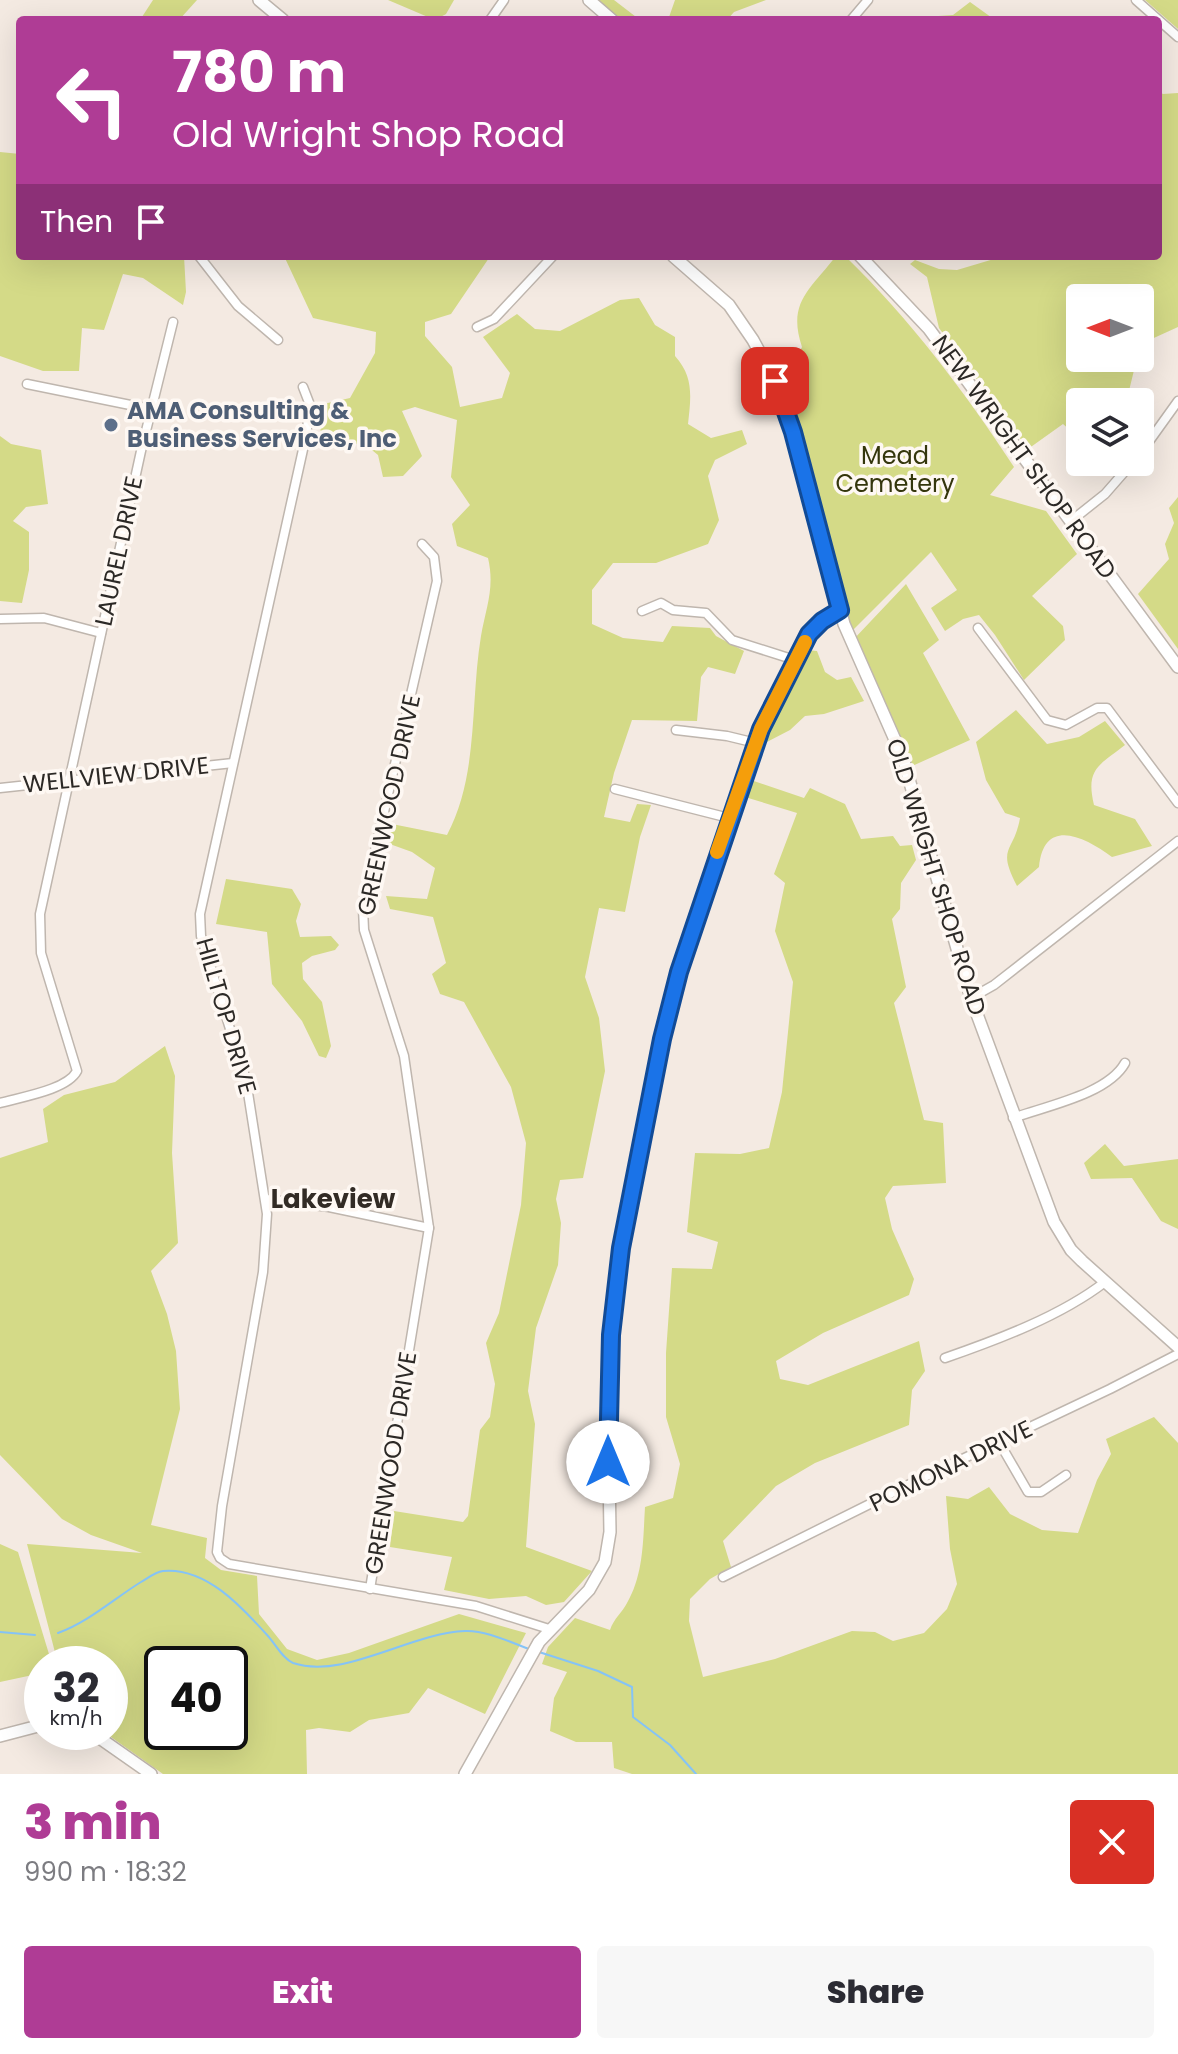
<!DOCTYPE html>
<meta charset="utf-8">
<style>
body{margin:0;font-family:Poppins,sans-serif;background:#f7f7f7;color:#2b2b33;height:100vh;display:flex;flex-direction:column;font-size:30px;white-space:nowrap}
*{box-sizing:border-box;margin:0}
p{font-size:26px;color:#7c7c81}
.icon{flex:none;width:44px;height:44px;fill:none;stroke:currentColor;stroke-width:2;stroke-linecap:round;stroke-linejoin:round}
.map{position:relative;height:1774px;overflow:hidden}
.details{display:flex;flex-direction:column;background:#fff;flex:1}
.details>*{flex:none}
.hud{position:absolute;left:16px;top:16px;width:1146px;height:244px;border-radius:8px;box-shadow:0 8px 32px #0002;background:#af3c95;color:#fff;overflow:hidden}
.needle{width:52px;rotate:270deg}
.tools{position:absolute;left:1066px;top:284px;display:grid;gap:16px}
.tools a{display:grid;place-items:center;width:88px;height:88px;border-radius:8px;background:#fff;box-shadow:0 8px 32px #0002;font-size:40px}
.speed{position:absolute;left:24px;top:1646px;display:flex;gap:16px;font-size:40px;font-weight:700;text-align:center}
.speed>*{display:grid;place-content:center;width:104px;height:104px;border-radius:50%;background:#fff;box-shadow:0 8px 32px #0002;line-height:1}
.speed small{font-size:20px;font-weight:400}
.speed .limit{border:4px solid #111;border-radius:12px;background:#fff;color:#111}
.pin{position:absolute;display:grid;place-items:center;width:68px;height:68px;color:#fff;margin:-34px;border-radius:16px;box-shadow:0 4px 12px #0006}
.me{position:absolute;width:88px;margin:-44px;rotate:0deg;stroke-linejoin:round;filter:drop-shadow(0 0 6px #0008)}
.turn{display:flex;align-items:center;gap:28px;height:168px;padding:0 24px;font-size:36px}
.turn .icon{width:104px;height:104px;stroke-width:2.5}
.turn b{display:block;font-size:56px;line-height:68px}
.then{display:flex;align-items:center;height:76px;padding:0 24px;background:#0003;gap:16px;font-size:30px}
.round{display:grid;place-items:center;flex:none;width:84px;height:84px;border-radius:8px;background:#f7f7f7}
.overview{display:flex;align-items:center;justify-content:space-between;height:136px;padding:0 24px}
h1{font-size:48px;font-weight:800;line-height:60px;color:#af3c95}
.primary-button{display:flex;gap:16px;margin-top:auto;padding:16px 24px}
.primary-button a{flex:1;height:92px;border-radius:8px;background:#af3c95;color:#fff;font-size:32px;font-weight:800;line-height:92px;text-align:center}
.primary-button a+a{background:#f7f7f7;color:#2b2b33}
.map>svg:first-child{display:block}
</style>
<div class="map">
<svg width="1178" height="1774" viewBox="0 0 1178 1774">
<rect width="100%" height="100%" fill="#f4eae2"/>
<g fill="#d4da87" fill-rule="evenodd">
<polygon points="153,0 197,0 179,20 140,20"/>
<polygon points="388,0 454,0 446,14 435,20"/>
<polygon points="598,0 614,0 640,20 620,20"/>
<polygon points="675,0 766,0 734,12 727,20 668,20"/>
<polygon points="1145,0 1178,0 1178,29"/>
<polygon points="970,2 995,20 924,20 924,17 953,15"/>
<polygon points="1158,91 1163,94 1178,93 1178,327 1145,342 1140,353 1140,298 1080,298 1080,358 1137,358 1127,399 1123,402 1080,402 1080,439 1063,424 1028,449 939,328 927,277 910,264 915,260 939,269 957,270 1004,256 1158,256"/>
<polygon points="0,152 20,154 20,256 184,256 186,292 183,305 143,278 123,274 104,330 82,328 79,371 43,371 0,356"/>
<path d="M284,256H487L489,258L451,314L425,322V336L452,367L460,407L502,398L510,373L483,337L517,314L535,329L560,331L620,300L639,298L655,325L675,337V356C694,377 691,397 688,424L711,438L742,430L747,444L715,460L708,476L719,520L708,544L656,563H613L592,590V624L623,638L663,642L672,626L710,628L716,636L744,651L735,674L708,667L701,677L697,721L632,720L614,773L604,817L630,822L637,804L651,805L640,837L625,912L599,908L585,977L599,1018L605,1071L583,1178L560,1180L556,1199L561,1223L558,1265L536,1328L528,1391L535,1424L526,1547L592,1571L564,1602L546,1605L526,1596L489,1599L444,1590L452,1557L390,1547L394,1511L463,1522L468,1516L480,1430L490,1417L495,1384L486,1343L499,1313L521,1205L526,1143L511,1087L464,1002L440,994L432,974L446,963L433,917L390,909L386,896L427,899L435,868L412,852L387,843L392,824L447,835C479,775 470,702 481,636C486,607 495,588 488,558L457,546L452,524L470,505L451,477L457,420L415,407L402,411L422,456L403,476L383,477L378,455L367,446L321,436L319,405L350,398L375,353L376,332L313,318Z"/>
<path d="M836,256H845C910,319 965,392 1014,467L990,495L1046,511L1077,554L1032,596L1063,626L1065,640L1024,680L995,635L979,615L963,619L945,631L931,608L957,590L931,552L852,631L828,552L787,376L802,347C787,302 810,290 836,256Z"/>
<polygon points="0,436 11,444 41,450 48,504 26,507 13,521 29,532 29,570 22,603 0,601"/>
<polygon points="1178,497 1178,649 1138,594 1169,559 1165,544 1174,523 1169,508"/>
<polygon points="906,584 939,640 923,653 970,740 910,767 853,640"/>
<polygon points="807,650 817,651 825,672 837,680 851,677 864,701 824,714 805,716 790,730 763,744 764,736"/>
<path d="M1016,710L1047,744L1079,737L1105,721L1125,745C1100,765 1085,768 1094,805L1135,819L1152,846L1112,857C1085,837 1044,816 1039,867L1017,886C996,846 1014,853 1020,818L1005,813L986,780L976,742Z"/>
<path d="M751,780L804,798L810,788L845,804L861,839L893,836L900,846L912,845L916,860L901,883L900,909L892,919L906,987L894,1003L924,1120L943,1123L946,1183L893,1186L885,1198L892,1229L914,1279L909,1295L823,1333L776,1361L780,1379L808,1385L919,1341L925,1371L912,1390L909,1425L815,1463L776,1486L723,1541L731,1567L710,1579L690,1599L689,1621L703,1677L775,1659L852,1631L875,1632L893,1641L924,1633L947,1609L957,1584L950,1549L946,1496L968,1499L989,1487L1010,1514L1042,1530L1078,1533L1097,1480L1111,1454L1106,1439L1154,1417L1178,1443V1774H632L614,1768L612,1742H576L550,1731L554,1698L567,1672L542,1664L548,1647L575,1618L610,1630C614,1618 622,1613 627,1603C644,1574 643,1539 645,1507L673,1498L680,1464L666,1417V1353L672,1268L712,1269L718,1242L687,1232L695,1153L740,1154L769,1148L782,1092L793,982L775,931L785,883L774,874L797,813L745,797Z"/>
<polygon points="226,879 292,889 301,904 296,921 300,937 331,936 339,945 335,950 312,956 302,963 303,979 322,1002 331,1046 326,1058 319,1056 302,1021 272,984 267,932 216,924"/>
<path d="M165,1046L175,1076L172,1153L178,1243L151,1271L167,1314L176,1351L180,1409L151,1525L207,1538L205,1558L221,1570L257,1576L259,1614L287,1649L317,1660L349,1653L459,1614L526,1633L485,1714L428,1688L409,1713L369,1720L350,1732L319,1728L306,1730L307,1774H163L104,1732H110V1664H58L27,1544L142,1553L91,1535L62,1519L0,1455V1158L48,1142L43,1109L64,1095L115,1082ZM162,1664H230V1732H162Z"/>
<polygon points="1105,1144 1124,1166 1178,1159 1178,1229 1161,1221 1132,1178 1091,1179 1084,1163"/>
<polygon points="0,1544 18,1552 52,1664 42,1664 42,1673 0,1682"/>
</g>
<g fill="none" stroke-linecap="round" stroke-linejoin="round">
<g stroke="#85c3f6" stroke-width="2">
<polyline points="0,1632 35,1635"/>
<path d="M58,1633C87,1623 115,1598 141,1582C148,1578 155,1572 163,1571C206,1567 242,1607 268,1636C276,1645 283,1659 293,1663C344,1680 410,1633 465,1631C485,1630 510,1642 529,1649"/>
<polyline points="539,1652 598,1671 632,1687 633,1717 670,1745 696,1774"/>
</g>
<g stroke="#bfb6ae" stroke-width="11">
<g id="street">
<polyline points="1136,0 1178,37"/>
<polyline points="490,20 504,0"/>
<polyline points="851,20 868,0"/>
<polyline points="199,256 238,306 278,340"/>
<polyline points="477,327 494,319 553,256"/>
<polyline points="27,384 150,409"/>
<polyline points="303,387 310,405 306,436 200,914 201,936 246,1080 267,1214 263,1272 222,1506 217,1552 220,1558 229,1564 476,1606 549,1629"/>
<polyline points="1140,454 1178,401"/>
<polyline points="1071,521 1105,494 1133,462"/>
<polyline points="642,611 661,603 673,610 706,613 732,640 795,660"/>
<polyline points="0,619 44,618 101,633"/>
<polyline points="978,628 1047,720 1066,725 1097,708 1107,708 1178,803"/>
<polyline points="676,730 727,736 756,743"/>
<polyline points="0,788 233,763"/>
<polyline points="615,789 729,818"/>
<polyline points="971,998 994,985 1178,841"/>
<path d="M0,1103C21,1097 67,1090 77,1071L41,953L40,914L141,451L173,322"/>
<path d="M1013,1118C1046,1106 1108,1094 1125,1063"/>
<polyline points="266,1199 329,1207 429,1228"/>
<path d="M945,1358C997,1340 1061,1316 1105,1282"/>
<polyline points="999,1442 1028,1492 1041,1492 1066,1475"/>
<polyline points="723,1577 914,1482 1110,1389 1178,1354"/>
<polyline points="370,1589 429,1228 404,1056 364,930 363,908 367,886 437,581 434,557 422,544"/>
</g>
</g>
<g stroke="#bfb6ae" stroke-width="14">
<g id="secondary">
<polyline points="259,0 283,20"/>
<polyline points="589,0 612,20"/>
<polyline points="673,256 729,305 753,340 775,381 793,432 844,624 903,758 971,998 1054,1222 1071,1250 1082,1261 1178,1347"/>
<polyline points="860,256 929,329 1178,667"/>
<polyline points="91,1732 151,1774"/>
<polyline points="0,1736 42,1725"/>
<polyline points="465,1774 539,1642 589,1590 605,1562 610,1532 608,1411 615,1290 629,1204 672,998 709,876 761,729 809,634 822,621 840,610"/>
</g>
</g>
<use href="#street" stroke="#fff" stroke-width="8"/>
<use href="#secondary" stroke="#fff" stroke-width="11"/>
</g>
<g fill="none" stroke-linecap="round" stroke-linejoin="round">
<g stroke="#114b97" stroke-width="20">
<polyline id="route" points="608,1462 611,1335 621,1248 662,1039 679,972 761,729 809,634 822,621 840,610 793,432 775,381"/>
</g>
<use href="#route" stroke="#1a73e8" stroke-width="14"/>
<polyline stroke="#f59e0b" stroke-width="14" points="717,852 761,729 805,642"/>
</g>
<circle fill="#5c6f8a" stroke="#fef8f3" stroke-width="3" cx="111" cy="425" r="8"/>
<g text-anchor="middle" stroke-width="7" stroke-linejoin="round" paint-order="stroke">
<g font-size="24" font-weight="bold" fill="#4e5e75" stroke="#fef8f3" text-anchor="start">
<text x="127" y="419">AMA Consulting &amp;<tspan x="127" dy="28">Business Services, Inc</tspan></text>
</g>
<g font-size="24" fill="#34360c" stroke="#fef8f3">
<text x="895" y="464">Mead<tspan x="895" dy="28">Cemetery</tspan></text>
</g>
<g font-size="24" fill="#2c2926" stroke="#fef8f3">
<text transform="translate(1024 457) rotate(54)" y="8">NEW WRIGHT SHOP ROAD</text>
<text transform="translate(119 551) rotate(-78)" y="8">LAUREL DRIVE</text>
<text transform="translate(116 775) rotate(-6)" y="8">WELLVIEW DRIVE</text>
<text transform="translate(389 805) rotate(-78)" y="8">GREENWOOD DRIVE</text>
<text transform="translate(936 877) rotate(73)" y="8">OLD WRIGHT SHOP ROAD</text>
<text transform="translate(226 1016) rotate(74)" y="8">HILLTOP DRIVE</text>
<text transform="translate(391 1463) rotate(-81)" y="8">GREENWOOD DRIVE</text>
<text transform="translate(951 1466) rotate(-26)" y="8">POMONA DRIVE</text>
</g>
<g font-size="26" font-weight="bold" fill="#322b25" stroke="#fef8f3">
<text x="333" y="1208">Lakeview</text>
</g>
</g>
</svg>
<div class="tools">
<a><svg class="needle" viewBox="-14 -14 28 28"><path d="M0-13l5 13h-10z" fill="#e53935"/><path d="M0 13l5-13h-10z" fill="#7c7c81"/></svg></a>
<a><svg class="icon" aria-label="layers" viewBox="0 0 24 24"><path d="M12 4l9 5-9 5-9-5zM3 14l9 5 9-5"/></svg></a>
</div>
<div class="speed"><div>32<small>km/h</small></div><div class="limit">40</div></div>
<div class="pin" style="left:775px;top:381px;background:#d93025"><svg class="icon" aria-label="arrive" viewBox="0 0 24 24"><path d="M6 21V4h12l-3 4 3 4H6"/></svg></div>
<svg class="me" style="left:608px;top:1462px" viewBox="-20 -20 40 40"><circle r="19" fill="#fff"/><path d="M0-13L10 11 0 6-10 11z" fill="#1a73e8"/></svg>
<div class="hud">
<div class="turn"><svg class="icon" aria-label="left" viewBox="0 0 24 24"><path d="M17 20v-9H6M10 6l-5 5 5 5"/></svg><div><b>780 m</b>Old Wright Shop Road</div></div>
<div class="then">Then<svg class="icon" aria-label="arrive" viewBox="0 0 24 24"><path d="M6 21V4h12l-3 4 3 4H6"/></svg></div>
</div>
</div>
<section class="details">
<div class="overview"><div><h1>3 min</h1><p>990 m · 18:32</p></div><a class="round" style="background:#d93025;color:#fff"><svg class="icon" aria-label="close" viewBox="0 0 24 24"><path d="M6 6l12 12M18 6L6 18"/></svg></a></div>
<div class="primary-button"><a>Exit</a><a>Share</a></div>
</section>
